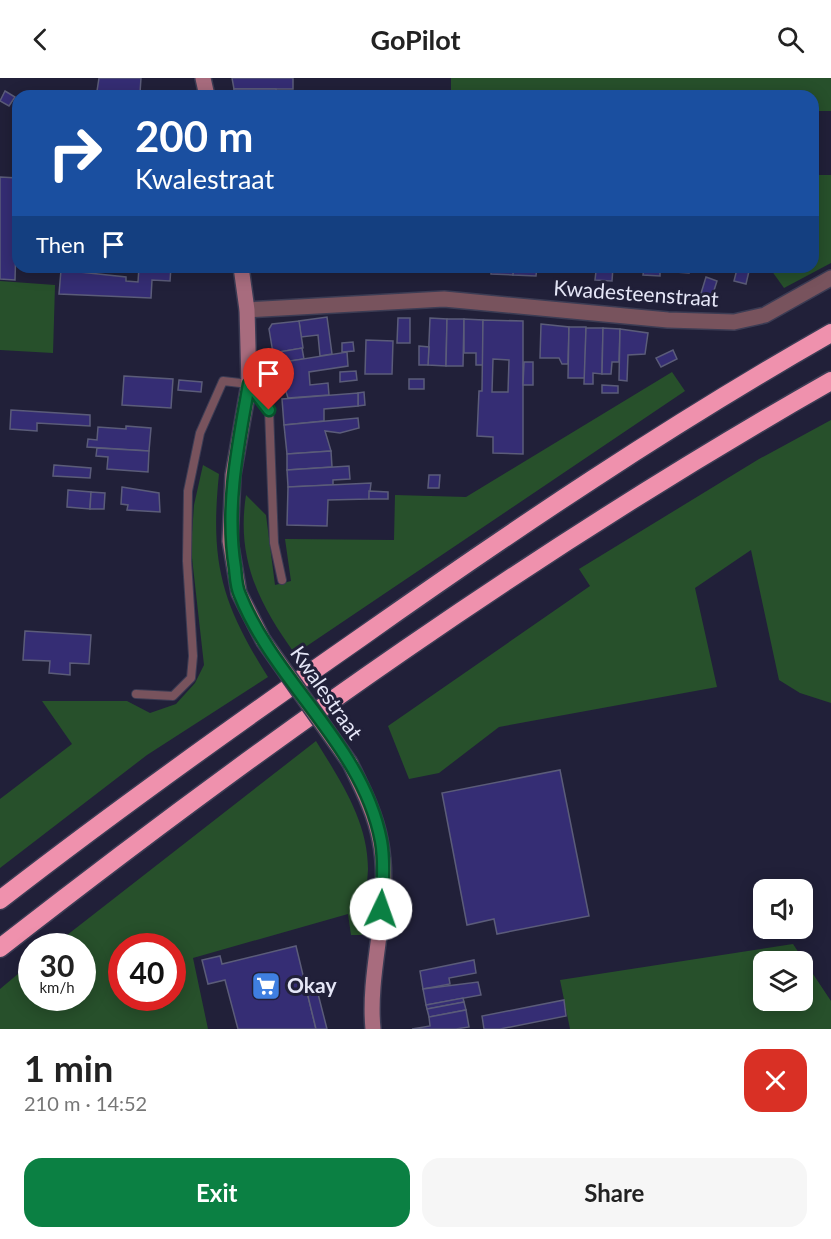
<!DOCTYPE html>
<meta charset="utf-8">
<style>
body{margin:0;font-family:Lato,sans-serif;background:#f6f6f6;color:#222;height:100vh;display:flex;flex-direction:column;font-size:22px;white-space:nowrap}
*{box-sizing:border-box;margin:0}
p{font-size:20px;color:#767676}
.icon{flex:none;width:33px;height:33px;fill:none;stroke:currentColor;stroke-width:2;stroke-linecap:round;stroke-linejoin:round}
.map{position:relative;height:951px;overflow:hidden}
.drawer{display:flex;flex-direction:column;background:#fff;flex:1}
.drawer>*{flex:none}
.hud{position:absolute;left:12px;top:12px;width:807px;height:183px;border-radius:18px;box-shadow:0 3px 15px #0003;background:#1a4fa0;color:#fff;overflow:hidden}
.tools{position:absolute;left:753px;top:801px;display:grid;gap:12px}
.tools a{display:grid;place-items:center;width:60px;height:60px;border-radius:12px;background:#fff;box-shadow:0 3px 15px #0003;font-size:30px}
.speed{position:absolute;left:18px;top:855px;display:flex;gap:12px;font-size:30px;font-weight:700;text-align:center}
.speed>*{display:grid;place-content:center;width:78px;height:78px;border-radius:50%;background:#fff;box-shadow:0 3px 15px #0003;line-height:1}
.speed small{font-size:15px;font-weight:400}
.speed .limit{border:9px solid #d22;background:#fff;color:#111}
.pin{position:absolute;display:grid;place-items:center;width:51px;height:51px;color:#fff;margin:-62px -26px;border-radius:50% 50% 50% 0;rotate:-45deg;box-shadow:0 0 6px #0007}
.pin .icon{rotate:45deg}
.me{position:absolute;width:66px;margin:-33px;rotate:3deg;stroke-linejoin:round;filter:drop-shadow(0 0 4px #0008)}
.turn{display:flex;align-items:center;gap:21px;height:126px;padding:0 24px;font-size:27px}
.turn .icon{width:78px;height:78px;stroke-width:2.5}
.turn b{display:block;font-size:42px;line-height:51px}
.then{display:flex;align-items:center;height:57px;padding:0 24px;background:#0003;gap:12px;font-size:22px}
.round{display:grid;place-items:center;flex:none;width:63px;height:63px;border-radius:18px;background:#f6f6f6}
.overview{display:flex;align-items:center;justify-content:space-between;height:102px;padding:0 24px}
h1{font-size:36px;font-weight:700;line-height:45px}
.button{display:flex;gap:12px;margin-top:auto;padding:12px 24px}
.button a{flex:1;height:69px;border-radius:18px;background:#0b8043;color:#fff;font-size:24px;font-weight:700;line-height:69px;text-align:center}
.button a+a{background:#f6f6f6;color:#222}
header{display:flex;justify-content:space-between;align-items:center;height:78px;padding:0 24px;background:#fff;font-size:27px;font-weight:700}
.map>svg:first-child{display:block}
</style>
<header><svg class="icon" aria-label="back" viewBox="0 0 24 24"><path d="M15 5l-7 7 7 7"/></svg>GoPilot<svg class="icon" aria-label="search" viewBox="0 0 24 24"><circle cx="10" cy="10" r="6"/><path d="M15 15l6 6"/></svg></header>
<div class="map">
<svg width="831" height="951" viewBox="0 0 831 951">
<rect width="100%" height="100%" fill="#212039"/>
<g fill="#27502b" fill-rule="evenodd">
<polygon points="451,0 831,0 831,33 813,33 813,18 451,18"/>
<polygon points="813,97 831,97 831,185 784,210 769,189 813,189"/>
<polygon points="0,203 55,207 53,275 0,272"/>
<path d="M672,294L685,313L295,576C259,526 236,481 246,417L266,437L275,507L291,503L285,461L394,462L395,417L466,419Z"/>
<polygon points="831,342 831,625 800,615 779,602 751,472 695,510 717,609 499,649 439,695 409,701 388,648 590,508 579,491 759,381"/>
<path d="M203,387L219,396C210,483 221,525 268,599L147,677L0,790V721L72,666L42,623H127L150,635L176,626L195,605L204,587L191,471L194,427Z"/>
<path d="M316,663C340,702 368,743 368,791C367,813 364,835 362,857H351L348,836L193,880L208,951H0V911L31,885L32,920H82V868H53ZM122,868H172V920H122Z"/>
<path d="M793,866L831,923V951H570L560,902ZM764,884H802V922H764Z"/>
</g>
<g fill="#352d74" stroke="#5b5c79" stroke-width="1.5" fill-rule="evenodd">
<polygon points="99,0 141,0 140,15 133,15 133,18 103,18 104,14 97,13"/>
<polygon points="232,0 293,0 293,11 234,11"/>
<polygon points="234,11 276,11 277,18 234,18"/>
<polygon points="5,13 15,19 9,28 0,23"/>
<polygon points="0,99 18,100 15,202 0,201"/>
<polygon points="139,189 171,189 170,203 152,202 151,220 59,216 61,192 126,199 126,203 138,204"/>
<rect x="445" y="189" width="23" height="4"/>
<polygon points="491,189 514,189 513,197 491,196"/>
<polygon points="514,189 537,189 536,198 513,197"/>
<polygon points="559,189 613,189 612,203 595,202 596,193"/>
<polygon points="644,189 689,189 689,195 660,193 660,198 643,197"/>
<polygon points="737,191 749,193 746,206 734,203"/>
<polygon points="706,199 717,203 710,225 699,222"/>
<polygon points="327,239 332,276 320,278 318,257 301,259 299,243"/>
<polygon points="398,240 410,240 410,265 397,265"/>
<polygon points="430,240 447,241 446,288 428,287"/>
<polygon points="447,241 464,241 463,288 446,288"/>
<polygon points="464,241 483,242 483,287 476,287 476,275 464,275"/>
<path d="M483,242L523,243V376L493,375V359L477,358L479,313H482ZM493,281L509,282L508,314H492Z"/>
<polygon points="299,243 303,270 273,275 269,251 272,246"/>
<polygon points="541,246 569,249 568,286 562,286 559,280 540,280"/>
<polygon points="569,249 586,249 585,300 568,300"/>
<polygon points="586,250 603,250 602,296 593,295 593,306 584,306"/>
<polygon points="603,250 620,251 619,284 612,284 611,296 602,296"/>
<polygon points="620,251 648,255 645,276 628,277 627,303 619,302"/>
<polygon points="366,262 393,263 392,296 365,296"/>
<polygon points="353,264 354,273 342,274 342,265"/>
<polygon points="419,268 429,269 428,287 419,287"/>
<polygon points="302,270 304,281 276,285 273,275"/>
<polygon points="673,272 677,281 661,289 656,280"/>
<polygon points="347,274 348,288 309,294 310,307 328,305 329,317 288,320 277,285"/>
<polygon points="524,284 533,284 533,307 523,307"/>
<polygon points="356,293 357,302 340,304 340,294"/>
<polygon points="124,298 173,301 171,330 122,327"/>
<rect x="409" y="301" width="15" height="10"/>
<polygon points="179,302 202,304 201,314 178,312"/>
<polygon points="602,307 618,308 618,315 602,315"/>
<polygon points="364,314 365,327 358,328 358,315"/>
<polygon points="358,315 358,328 324,331 324,343 284,347 282,321"/>
<polygon points="11,332 90,337 90,348 37,345 37,353 10,351"/>
<polygon points="358,340 359,350 340,355 325,353 331,373 287,376 284,347"/>
<polygon points="126,348 151,350 149,373 87,369 88,361 97,362 98,349 126,351"/>
<polygon points="97,370 149,373 148,394 107,391 108,379 96,378"/>
<polygon points="331,373 332,389 287,392 287,376"/>
<polygon points="54,387 91,390 90,400 53,398"/>
<polygon points="349,388 350,401 333,402 333,407 288,409 287,392"/>
<polygon points="429,397 440,397 439,410 428,410"/>
<polygon points="371,405 369,421 328,422 327,448 287,447 288,409"/>
<polygon points="122,409 159,415 160,434 127,432 128,427 121,426"/>
<polygon points="68,412 91,414 90,431 67,429"/>
<polygon points="369,413 388,414 388,421 369,421"/>
<polygon points="91,414 105,415 104,431 90,431"/>
<polygon points="25,553 91,557 89,586 70,585 70,597 49,595 50,583 23,582"/>
<polygon points="560,692 589,838 497,856 494,841 467,847 442,715"/>
<polygon points="296,868 316,951 238,951 225,902 208,906 202,882 220,878 222,886"/>
<polygon points="474,882 476,895 449,900 450,906 423,911 420,893"/>
<polygon points="478,904 481,917 426,927 423,911"/>
<polygon points="316,908 327,951 316,951 306,910"/>
<polygon points="463,920 464,924 427,931 426,927"/>
<polygon points="564,922 566,938 500,951 484,951 482,938"/>
<polygon points="464,924 466,932 429,939 427,931"/>
<polygon points="466,932 469,949 456,951 412,951 430,948 429,939"/>
</g>
<g fill="none" stroke-linecap="round" stroke-linejoin="round">
<g stroke="#3c3c54" stroke-width="10">
<polyline id="lane" points="136,616 173,618 191,600 193,578 187,483 188,413 200,355 223,303 249,306 269,332 274,465 282,502"/>
</g>
<g stroke="#3c3c54" stroke-width="18">
<polyline id="street" points="247,232 444,221 668,242 734,244 765,237 831,200"/>
</g>
<g stroke="#3c3c54" stroke-width="18">
<g id="secondary">
<polyline points="203,0 207,18"/>
<polyline points="241,189 247,232 249,306 233,397 230,463 239,515 263,562"/>
<path d="M350,685C362,710 375,735 380,762C393,825 367,889 373,951"/>
</g>
</g>
<g stroke="#3c3c54" stroke-width="21">
<g id="highway">
<path d="M0,822C117,731 238,645 360,560C513,452 668,348 831,255"/>
<path d="M0,870C264,664 539,469 831,303"/>
</g>
</g>
<use href="#lane" stroke="#78535d" stroke-width="8"/>
<use href="#street" stroke="#78535d" stroke-width="15"/>
<use href="#secondary" stroke="#a86c7e" stroke-width="15"/>
<use href="#highway" stroke="#ef91ad" stroke-width="18"/>
<g stroke="#3c3c54" stroke-width="18" stroke-linecap="butt">
<polyline id="secondary-bridge" points="263,562 350,685"/>
</g>
<use href="#secondary-bridge" stroke="#a86c7e" stroke-width="15"/>
</g>
<g fill="none" stroke-linecap="round" stroke-linejoin="round">
<g stroke="#07532c" stroke-width="15">
<path id="route" d="M269,332L249,306C238,367 225,428 235,490C236,499 236,509 240,517C275,605 363,667 381,763C385,785 383,810 381,831"/>
</g>
<use href="#route" stroke="#0b8043" stroke-width="10"/>
</g>
<defs>
<g id="supermarket-square" transform="scale(1.5)"><rect x="-9" y="-9" width="18" height="18" rx="4" fill="#3f7fe0" stroke="#212039"/><path d="M-6-5.5h2.5l.6 2H6L4.5 2H-2.5L-4.4-4H-6ZM-1.5 3.2a1.3 1.3 0 1 0 .1 0ZM3 3.2a1.3 1.3 0 1 0 .1 0Z" fill="#fff"/></g>
</defs>
<g fill-rule="evenodd">
<use href="#supermarket-square" x="266" y="908"/>
</g>
<g text-anchor="middle" stroke-width="6" stroke-linejoin="round" paint-order="stroke">
<g font-size="21" fill="#e5e6f7" stroke="#212039">
<text transform="translate(636 216) rotate(4)" y="7">Kwadesteenstraat</text>
<text transform="translate(326 615) rotate(55)" y="7">Kwalestraat</text>
</g>
<g font-size="21" font-weight="bold" fill="#e5e6f7" stroke="#212039" text-anchor="start">
<text x="287" y="915">Okay</text>
</g>
</g>
</svg>
<div class="tools">
<a><svg class="icon" aria-label="sound" viewBox="0 0 24 24"><path d="M4 9h4l5-4v14l-5-4H4zM17 9q2 3 0 6"/></svg></a>
<a><svg class="icon" aria-label="layers" viewBox="0 0 24 24"><path d="M12 4l9 5-9 5-9-5zM3 14l9 5 9-5"/></svg></a>
</div>
<div class="speed"><div>30<small>km/h</small></div><div class="limit">40</div></div>
<div class="pin" style="left:269px;top:332px;background:#d93025"><svg class="icon" aria-label="arrive" viewBox="0 0 24 24"><path d="M6 21V4h12l-3 4 3 4H6"/></svg></div>
<svg class="me" style="left:381px;top:831px" viewBox="-20 -20 40 40"><circle r="19" fill="#fff"/><path d="M0-13L10 11 0 6-10 11z" fill="#0b8043"/></svg>
<div class="hud">
<div class="turn"><svg class="icon" aria-label="right" viewBox="0 0 24 24"><path d="M7 20v-9h11M14 6l5 5-5 5"/></svg><div><b>200 m</b>Kwalestraat</div></div>
<div class="then">Then<svg class="icon" aria-label="arrive" viewBox="0 0 24 24"><path d="M6 21V4h12l-3 4 3 4H6"/></svg></div>
</div>
</div>
<section class="drawer">
<div class="overview"><div><h1>1 min</h1><p>210 m · 14:52</p></div><a class="round" style="background:#d93025;color:#fff"><svg class="icon" aria-label="close" viewBox="0 0 24 24"><path d="M6 6l12 12M18 6L6 18"/></svg></a></div>
<div class="button"><a>Exit</a><a>Share</a></div>
</section>
